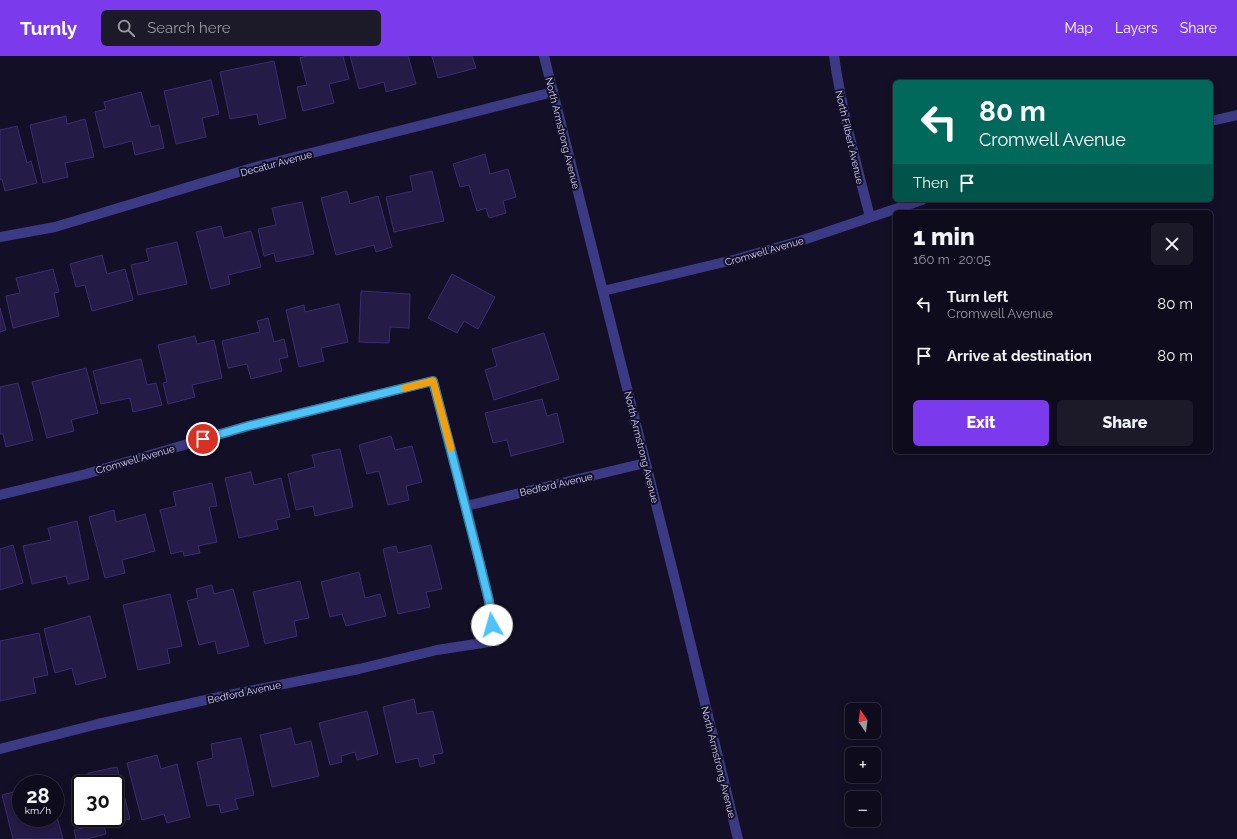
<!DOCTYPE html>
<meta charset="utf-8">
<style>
body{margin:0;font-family:Raleway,sans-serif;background:#1c1929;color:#f1f3f6;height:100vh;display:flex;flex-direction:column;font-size:15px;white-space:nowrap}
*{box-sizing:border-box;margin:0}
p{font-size:13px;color:#9b9ba3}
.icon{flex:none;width:22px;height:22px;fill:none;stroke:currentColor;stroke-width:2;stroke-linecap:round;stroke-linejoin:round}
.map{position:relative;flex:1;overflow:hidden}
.sheet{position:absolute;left:893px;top:154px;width:320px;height:244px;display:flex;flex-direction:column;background:#0e0b1c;border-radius:6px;box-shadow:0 2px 10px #0003,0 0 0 1px #2e2b3b}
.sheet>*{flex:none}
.guide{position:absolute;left:893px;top:24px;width:320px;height:122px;border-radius:6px;box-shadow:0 2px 10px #0003,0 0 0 1px #2e2b3b;background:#00695c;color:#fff;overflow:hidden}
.needle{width:26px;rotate:346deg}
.fabs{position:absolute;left:845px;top:647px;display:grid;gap:8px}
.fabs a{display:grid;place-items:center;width:36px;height:36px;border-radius:6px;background:#0e0b1c;box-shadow:0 2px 10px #0003,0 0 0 1px #2e2b3b;font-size:20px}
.speed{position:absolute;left:12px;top:719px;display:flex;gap:8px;font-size:20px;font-weight:700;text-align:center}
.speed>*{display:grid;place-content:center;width:52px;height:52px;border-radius:50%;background:#0e0b1c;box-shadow:0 2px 10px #0003,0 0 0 1px #2e2b3b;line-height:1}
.speed small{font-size:10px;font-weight:400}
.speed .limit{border:2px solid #111;border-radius:6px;background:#fff;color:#111}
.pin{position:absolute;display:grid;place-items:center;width:34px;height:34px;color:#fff;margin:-17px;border:2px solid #fff;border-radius:50%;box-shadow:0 1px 4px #0007}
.me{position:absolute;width:44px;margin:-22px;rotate:353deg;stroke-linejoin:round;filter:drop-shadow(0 0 3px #0008)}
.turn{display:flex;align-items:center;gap:14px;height:84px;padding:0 20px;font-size:18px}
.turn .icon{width:52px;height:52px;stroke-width:2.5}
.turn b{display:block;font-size:28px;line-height:34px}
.then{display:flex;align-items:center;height:38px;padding:0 20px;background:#0003;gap:8px;font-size:15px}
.round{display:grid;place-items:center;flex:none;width:42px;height:42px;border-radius:6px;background:#1c1929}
.head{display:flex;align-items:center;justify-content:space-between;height:68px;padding:0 20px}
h1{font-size:24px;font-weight:800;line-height:30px}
.button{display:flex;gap:8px;margin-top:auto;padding:8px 20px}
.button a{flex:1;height:46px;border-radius:6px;background:#7c3aed;color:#fff;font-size:16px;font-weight:800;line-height:46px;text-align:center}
.button a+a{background:#1c1929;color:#f1f3f6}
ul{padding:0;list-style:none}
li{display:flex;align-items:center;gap:12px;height:52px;padding:0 20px}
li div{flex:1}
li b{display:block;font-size:15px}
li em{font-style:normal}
header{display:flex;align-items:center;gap:24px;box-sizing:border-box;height:56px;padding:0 20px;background:#7c3aed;color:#fff}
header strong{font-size:19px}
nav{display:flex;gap:22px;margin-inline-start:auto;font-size:14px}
.search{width:280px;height:36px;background:#1c1929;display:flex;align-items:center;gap:10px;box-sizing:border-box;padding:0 14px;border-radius:6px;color:#9b9ba3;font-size:15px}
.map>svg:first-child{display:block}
</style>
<header>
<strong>Turnly</strong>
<div class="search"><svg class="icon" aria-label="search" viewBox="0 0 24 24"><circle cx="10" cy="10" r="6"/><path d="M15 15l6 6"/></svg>Search here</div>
<nav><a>Map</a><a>Layers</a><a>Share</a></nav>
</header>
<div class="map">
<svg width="1237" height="783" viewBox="0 0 1237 783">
<rect width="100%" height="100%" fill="#130f26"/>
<g fill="#241b47" stroke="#3b2d73">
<polygon points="307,0 343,0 349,23 329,28 334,47 303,55 297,31 307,29 300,2"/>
<polygon points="350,0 408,0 416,28 386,36 384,26 359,33"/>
<polygon points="432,0 472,0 476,12 438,22"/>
<polygon points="274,5 286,62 259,69 257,58 230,63 220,16"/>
<polygon points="211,24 219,58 202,62 206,81 176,88 164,35"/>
<polygon points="141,36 151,71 159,69 164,92 135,99 132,85 104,92 95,56 106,53 104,46"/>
<polygon points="66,60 67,68 85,63 94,101 65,107 68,121 43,127 30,69"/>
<polygon points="17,70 27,107 31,105 37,127 5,135 2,123 0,124 0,74"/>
<polygon points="485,98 490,118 508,113 516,141 503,145 506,157 489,162 486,152 477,155 469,129 460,131 453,108"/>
<polygon points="432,115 444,165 394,176 386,141 413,135 410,120"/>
<polygon points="347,135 350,148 378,140 392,191 376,196 374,189 336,199 321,142"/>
<polygon points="302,146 314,198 276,206 274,197 264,200 258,173 276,169 272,152"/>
<polygon points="221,170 224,182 251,175 261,211 228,219 230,228 211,233 196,176"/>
<polygon points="177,186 187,228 138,239 131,209 149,205 146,193"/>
<polygon points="102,199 107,218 125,213 133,244 92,255 85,229 76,231 70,208"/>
<polygon points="53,213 59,236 54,237 59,260 13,272 6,240 20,237 16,222"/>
<polygon points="452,218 495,241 478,273 464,265 457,277 428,262"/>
<polygon points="361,235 410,238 409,272 390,271 389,287 359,286"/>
<polygon points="339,248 348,286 321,292 324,305 299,311 286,254 304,249 305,256"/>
<polygon points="0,252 6,274 0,276"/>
<polygon points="268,262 274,286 284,283 288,301 279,303 282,315 251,323 247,308 228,312 222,285 260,276 257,265"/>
<polygon points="544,277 559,323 494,344 485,314 497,310 492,293"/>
<polygon points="195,280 197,288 214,284 222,322 192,329 195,341 168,348 163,327 167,326 158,289"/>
<polygon points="141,303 147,329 156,327 162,349 133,356 130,342 101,348 93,315"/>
<polygon points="86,312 98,357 71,364 74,375 47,382 32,326"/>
<polygon points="18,327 33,384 6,391 3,378 0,378 0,331"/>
<polygon points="542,343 547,360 557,357 564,386 511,400 507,384 493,387 485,357"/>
<polygon points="391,380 395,394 412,390 422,426 406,430 409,444 388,449 379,415 367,418 359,389"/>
<polygon points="340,393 353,451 315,460 313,450 296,454 288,418 315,411 312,399"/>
<polygon points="251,416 254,429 281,422 290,461 276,464 278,473 239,482 225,422"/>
<polygon points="212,427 217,450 209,451 217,486 198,490 200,497 184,500 183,495 171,498 160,454 176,450 173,436"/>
<polygon points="114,454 116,466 145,458 155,495 122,504 125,517 105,522 89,461"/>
<polygon points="77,465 89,523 68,528 66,520 32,528 23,490 51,484 48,472"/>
<polygon points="13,489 23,527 0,534 0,493"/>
<polygon points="431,489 442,533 426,536 430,551 398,558 383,493 396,490 398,497"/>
<polygon points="359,516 365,542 380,538 386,560 346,570 342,558 330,561 321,526"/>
<polygon points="300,525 309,562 294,565 297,580 265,588 253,536"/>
<polygon points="212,529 214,538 233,533 249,590 218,598 215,585 199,589 187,545 198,542 196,533"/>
<polygon points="170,538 182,590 167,593 170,607 138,614 123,549"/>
<polygon points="90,560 106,621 76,629 72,612 55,617 44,573"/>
<polygon points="39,577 48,619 33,622 36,637 0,645 0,585"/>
<polygon points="414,643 417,658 433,655 443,697 433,699 435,707 420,711 418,702 396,707 383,651"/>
<polygon points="367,655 378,698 357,704 355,696 341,700 342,706 330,709 319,667"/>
<polygon points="291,672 295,689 311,685 319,720 272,731 260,679"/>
<polygon points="241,682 254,739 235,743 238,753 221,757 219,748 207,750 197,706 213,702 211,688"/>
<polygon points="157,699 161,713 177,708 190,761 167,767 164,758 142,764 127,707"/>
<polygon points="117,711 130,763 104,769 106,778 87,783 76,783 74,774 83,772 75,742 81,740 81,762 115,762 115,728 90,728 88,717"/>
<polygon points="21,734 21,762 55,762 55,754 63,783 13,783 2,739"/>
</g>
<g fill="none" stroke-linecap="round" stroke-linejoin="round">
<g stroke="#3d3a85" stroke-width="10">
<polyline points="544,0 677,532 738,783"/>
<path d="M834,0C842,55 856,107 870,161"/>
<polyline points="1211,65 1237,59"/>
<polyline points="0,181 55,171 252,112 553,36"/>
<polyline points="603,235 737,203 800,185 922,144"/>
<polyline points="0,439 86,418 248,370 433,325 466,450 489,545 492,569 489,586 437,594 359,613 219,641 98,668 0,693"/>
<polyline points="466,450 645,407"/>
</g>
</g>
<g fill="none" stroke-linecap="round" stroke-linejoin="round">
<g stroke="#337fa1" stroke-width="10">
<polyline id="route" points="203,383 248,370 433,325 479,504 489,545 492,569"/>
</g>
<use href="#route" stroke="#4fc3f7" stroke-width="7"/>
<polyline stroke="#f59e0b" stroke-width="7" points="405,332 433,325 451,392"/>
</g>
<g text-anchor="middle" stroke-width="4" stroke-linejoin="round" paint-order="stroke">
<g font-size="10" fill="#d9d4ff" stroke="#130f26">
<text transform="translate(563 77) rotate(76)" y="4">North Armstrong Avenue</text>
<text transform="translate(850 81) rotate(77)" y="4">North Filbert Avenue</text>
<text transform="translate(276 107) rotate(-15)" y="4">Decatur Avenue</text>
<text transform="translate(764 195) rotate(-16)" y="4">Cromwell Avenue</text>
<text transform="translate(642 391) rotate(76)" y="4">North Armstrong Avenue</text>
<text transform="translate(135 403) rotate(-16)" y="4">Cromwell Avenue</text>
<text transform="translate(556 428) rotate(-13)" y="4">Bedford Avenue</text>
<text transform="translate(244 636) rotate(-12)" y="4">Bedford Avenue</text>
<text transform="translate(719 706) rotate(76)" y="4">North Armstrong Avenue</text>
</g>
</g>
</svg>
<div class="fabs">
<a><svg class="needle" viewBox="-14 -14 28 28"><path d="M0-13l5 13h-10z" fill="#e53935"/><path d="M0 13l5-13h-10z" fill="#9b9ba3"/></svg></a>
<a>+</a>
<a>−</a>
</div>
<div class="speed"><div>28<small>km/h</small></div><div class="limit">30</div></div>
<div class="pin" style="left:203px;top:383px;background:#d93025"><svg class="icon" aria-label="arrive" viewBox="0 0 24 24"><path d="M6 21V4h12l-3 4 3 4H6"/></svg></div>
<svg class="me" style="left:492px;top:569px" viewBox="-20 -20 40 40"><circle r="19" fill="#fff"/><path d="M0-13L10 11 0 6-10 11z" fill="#4fc3f7"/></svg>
<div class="guide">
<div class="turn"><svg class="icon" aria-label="left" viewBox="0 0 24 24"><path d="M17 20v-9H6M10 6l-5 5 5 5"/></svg><div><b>80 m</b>Cromwell Avenue</div></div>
<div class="then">Then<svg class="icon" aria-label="arrive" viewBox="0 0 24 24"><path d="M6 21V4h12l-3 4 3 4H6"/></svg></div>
</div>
<section class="sheet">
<div class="head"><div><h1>1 min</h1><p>160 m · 20:05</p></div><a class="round"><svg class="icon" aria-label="close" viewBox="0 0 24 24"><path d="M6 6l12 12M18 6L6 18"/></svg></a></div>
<ul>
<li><svg class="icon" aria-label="left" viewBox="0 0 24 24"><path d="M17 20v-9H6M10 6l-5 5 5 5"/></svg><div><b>Turn left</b><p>Cromwell Avenue</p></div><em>80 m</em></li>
<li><svg class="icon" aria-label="arrive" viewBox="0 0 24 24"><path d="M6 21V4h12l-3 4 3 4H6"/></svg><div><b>Arrive at destination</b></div><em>80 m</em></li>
</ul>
<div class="button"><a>Exit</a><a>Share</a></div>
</section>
</div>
